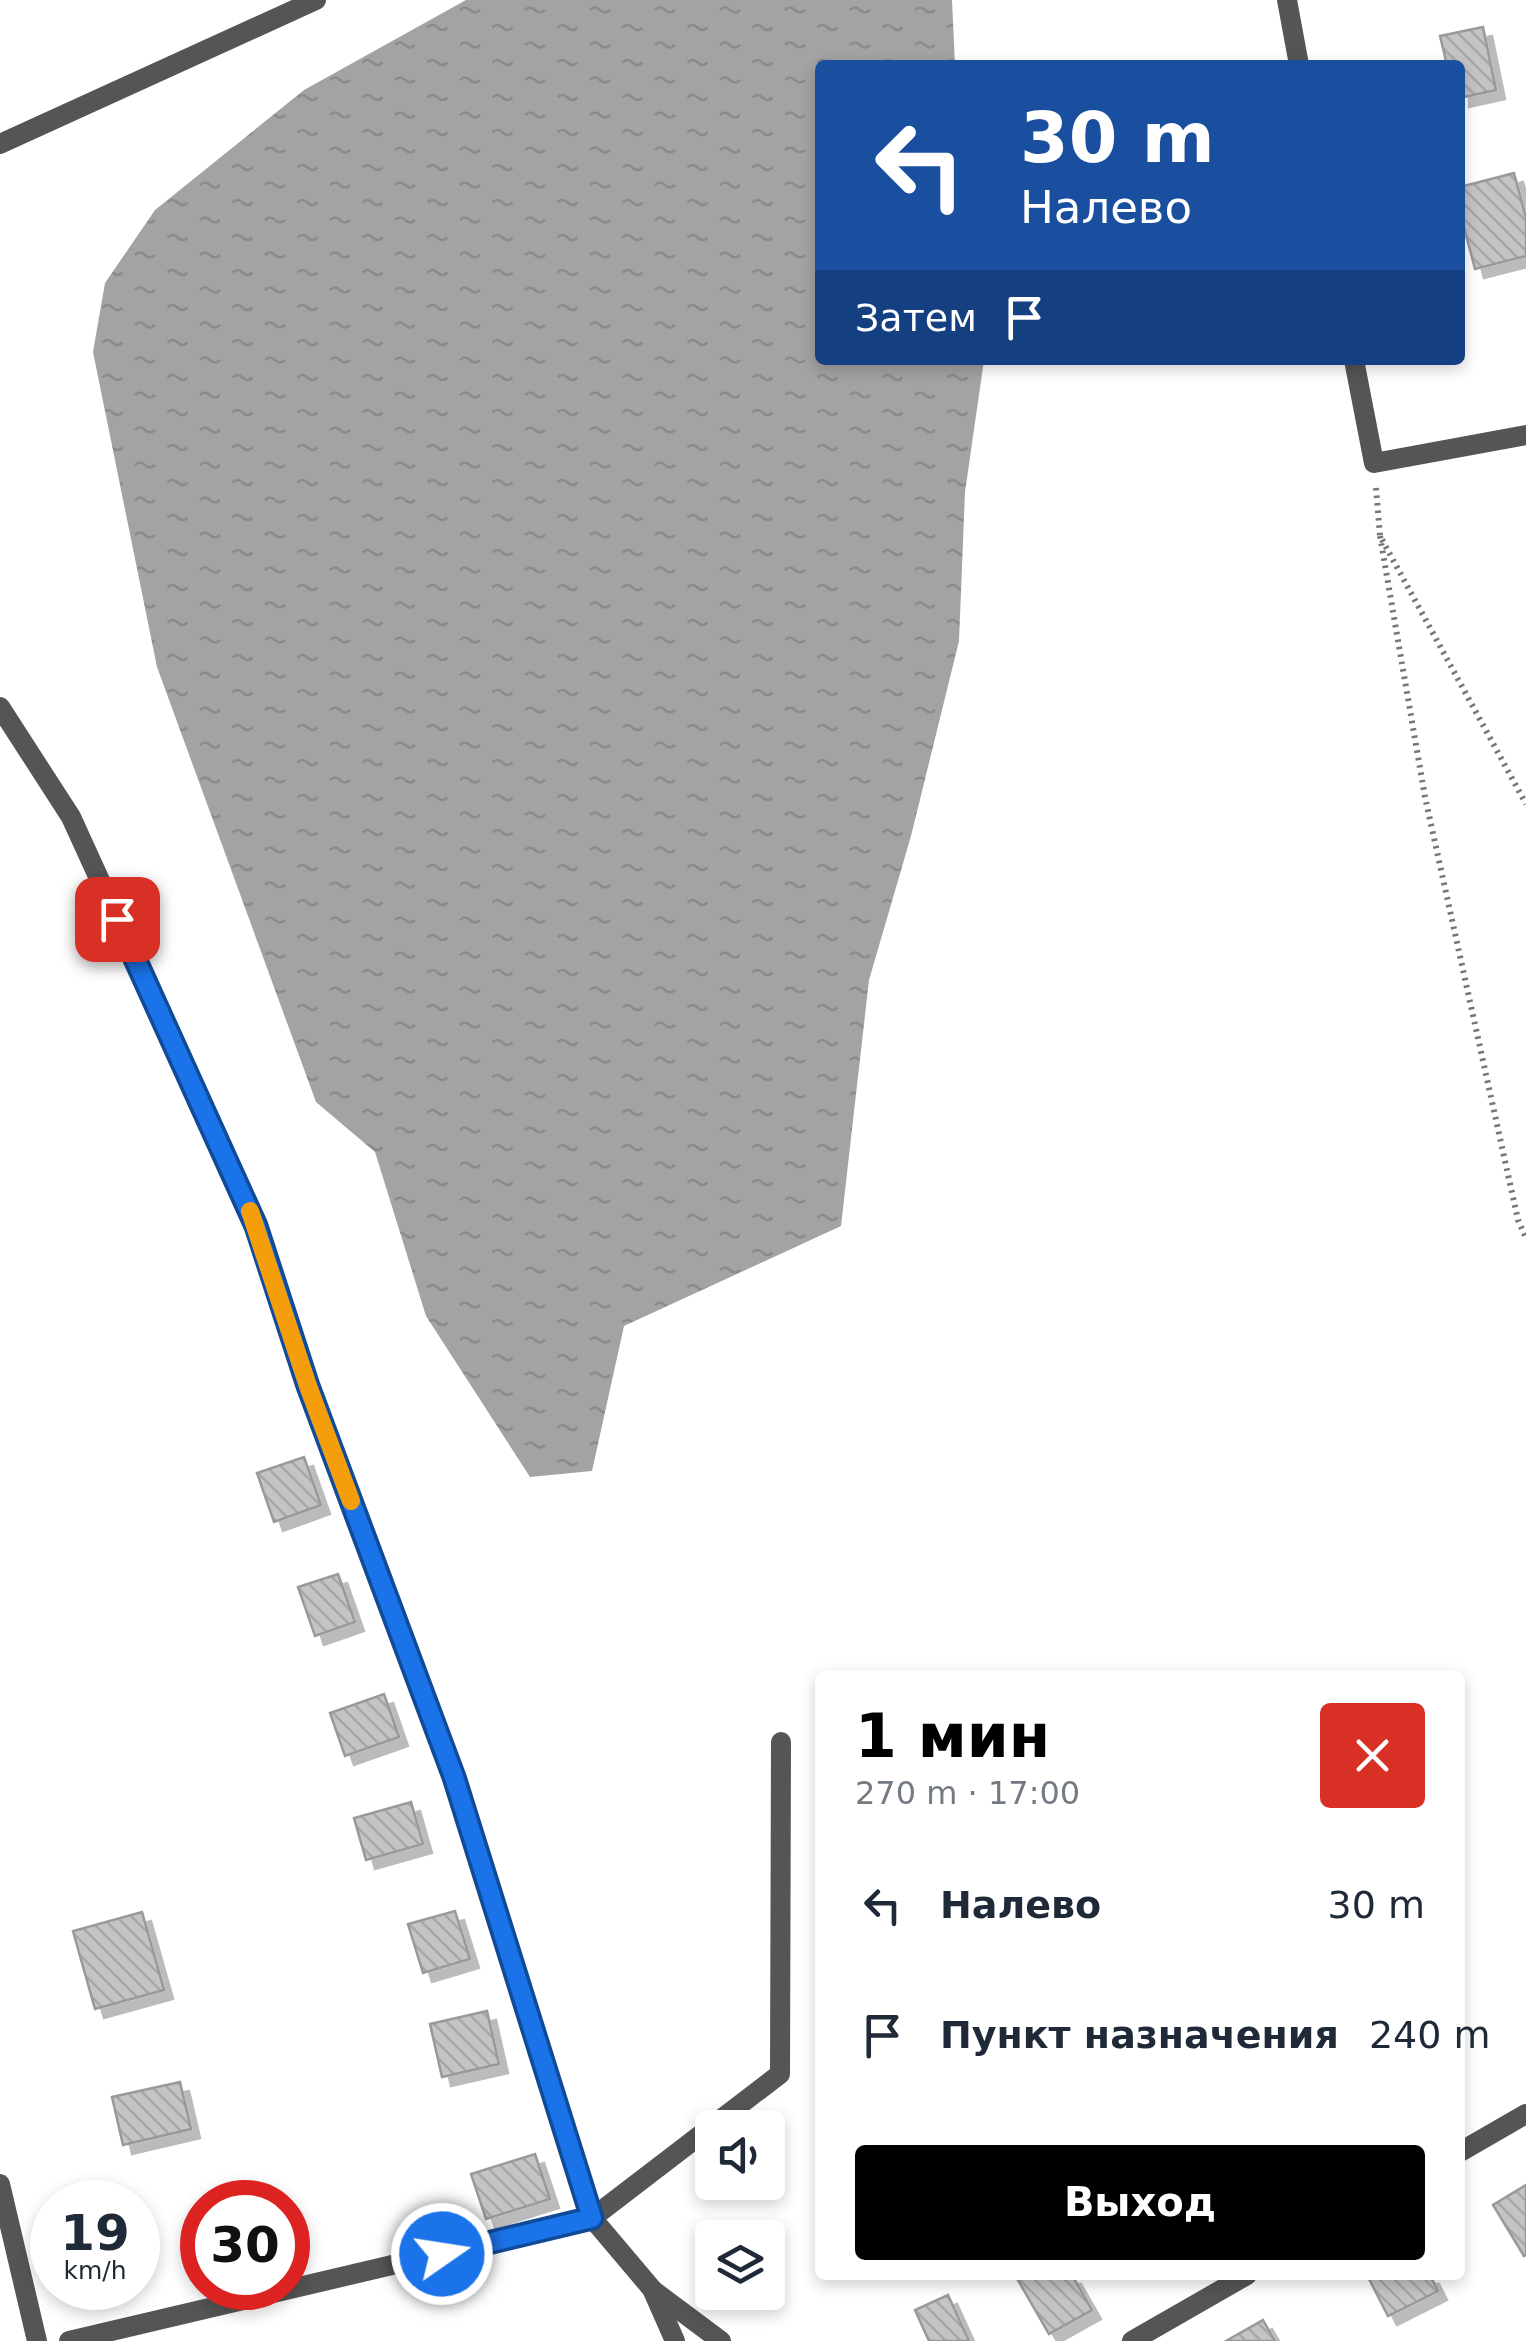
<!DOCTYPE html>
<html lang="ru">
<meta charset="utf-8">
<style>
body{margin:0;font-family:"DejaVu Sans",sans-serif;background:#f6f6f7;color:#1f2937;height:100vh;display:flex;flex-direction:column;font-size:38px;white-space:nowrap}
*{box-sizing:border-box;margin:0}
p{font-size:32px;color:#747a83}
.icon{flex:none;width:55px;height:55px;fill:none;stroke:currentColor;stroke-width:2;stroke-linecap:round;stroke-linejoin:round}
.map{position:relative;flex:1;overflow:hidden}
.details{position:absolute;left:815px;top:1670px;width:650px;height:610px;display:flex;flex-direction:column;background:#fff;border-radius:10px;box-shadow:0 5px 15px #0003}
.details>*{flex:none}
.banner{position:absolute;left:815px;top:60px;width:650px;height:305px;border-radius:10px;box-shadow:0 5px 15px #0003;background:#1a4fa0;color:#fff;overflow:hidden}
.tools{position:absolute;left:695px;top:2110px;display:grid;gap:20px}
.tools a{display:grid;place-items:center;width:90px;height:90px;border-radius:10px;background:#fff;box-shadow:0 5px 15px #0003;font-size:50px}
.speed{position:absolute;left:30px;top:2180px;display:flex;gap:20px;font-size:50px;font-weight:700;text-align:center}
.speed>*{display:grid;place-content:center;width:130px;height:130px;border-radius:50%;background:#fff;box-shadow:0 5px 15px #0003;line-height:1}
.speed small{font-size:25px;font-weight:400}
.speed .limit{border:15px solid #d22;background:#fff;color:#111}
.pin{position:absolute;display:grid;place-items:center;width:85px;height:85px;color:#fff;margin:-42px;border-radius:20px;box-shadow:0 5px 15px #0006}
.me{position:absolute;width:110px;margin:-55px;rotate:77deg;stroke-linejoin:round;filter:drop-shadow(0 0 8px #0008)}
.turn{display:flex;align-items:center;gap:35px;height:210px;padding:0 40px;font-size:45px}
.turn .icon{width:130px;height:130px;stroke-width:2.5}
.turn b{display:block;font-size:70px;line-height:85px}
.then{display:flex;align-items:center;height:95px;padding:0 40px;background:#0003;gap:20px;font-size:38px}
.round{display:grid;place-items:center;flex:none;width:105px;height:105px;border-radius:10px;background:#f6f6f7}
.headline{display:flex;align-items:center;justify-content:space-between;height:170px;padding:0 40px}
h1{font-size:60px;font-weight:600;line-height:75px;color:#000}
.action{display:flex;gap:20px;margin-top:auto;padding:20px 40px}
.action a{flex:1;height:115px;border-radius:10px;background:#000;color:#fff;font-size:40px;font-weight:600;line-height:115px;text-align:center}
ul{padding:0;list-style:none}
li{display:flex;align-items:center;gap:30px;height:130px;padding:0 40px}
li div{flex:1}
li b{display:block;font-size:38px}
li em{font-style:normal}
.map>svg:first-child{display:block}
</style>
<div class="map">
<svg width="1526" height="2341" viewBox="0 0 1526 2341">
<defs>
<pattern id="water-ripples" width="26" height="14" patternUnits="userSpaceOnUse" patternTransform="scale(2.5)"><rect width="26" height="14" fill="#a3a3a3"/><path d="M2 4q2-2 4 0t4 0M15 11q2-2 4 0t4 0" fill="none" stroke="#8b8b8b"/></pattern>
<pattern id="building-back-hatch" width="6" height="6" patternUnits="userSpaceOnUse" patternTransform="scale(2.5)"><rect width="6" height="6" fill="#c4c4c4"/><path d="M-1 5l2 2M0 0l6 6M5-1l2 2" fill="none" stroke="#a7a7a7"/></pattern>
<filter id="shadow"><feDropShadow dx="9" dy="9" stdDeviation="0" flood-color="#0004"/></filter>
</defs>
<rect width="100%" height="100%" fill="#fff"/>
<polygon fill="url(#water-ripples)" points="466,0 952,0 955,65 820,65 820,360 984,360 965,492 959,641 911,836 869,980 841,1226 624,1326 592,1471 530,1477 426,1316 375,1152 316,1102 157,667 93,352 105,283 155,210 304,90"/>
<g fill="url(#building-back-hatch)" stroke="#999" stroke-width="2.5" filter="url(#shadow)">
<polygon points="1483,27 1496,90 1460,98 1460,65 1447,65 1440,36"/>
<polygon points="1514,173 1526,218 1526,256 1475,269 1460,212 1460,187"/>
<polygon points="304,1457 321,1505 274,1522 257,1473"/>
<polygon points="338,1574 355,1622 315,1636 298,1587"/>
<polygon points="384,1694 399,1737 345,1756 330,1713"/>
<polygon points="411,1802 423,1844 366,1860 354,1818"/>
<polygon points="455,1911 470,1959 423,1973 408,1924"/>
<polygon points="142,1912 164,1990 95,2009 73,1931"/>
<polygon points="487,2011 499,2064 442,2077 430,2024"/>
<polygon points="180,2082 191,2129 123,2145 112,2097"/>
<polygon points="535,2154 550,2199 486,2219 471,2174"/>
<polygon points="1526,2185 1526,2255 1524,2256 1493,2205"/>
<polygon points="1015,2275 1072,2275 1092,2310 1049,2334"/>
<polygon points="1367,2275 1430,2275 1438,2291 1388,2316"/>
<polygon points="948,2295 969,2341 929,2341 915,2310"/>
<polygon points="1263,2320 1275,2341 1226,2341"/>
</g>
<g fill="none" stroke-linecap="round" stroke-linejoin="round">
<g stroke="#777" stroke-width="6" stroke-dasharray="2.5 5" stroke-linecap="butt">
<polyline points="1376,488 1380,536 1526,804"/>
<polyline points="1380,536 1425,797 1518,1220 1526,1238"/>
</g>
<g stroke="#555" stroke-width="20">
<polyline points="1287,0 1299,65"/>
<polyline points="0,144 316,0"/>
<polyline points="1354,360 1374,463 1526,435"/>
<polyline points="0,707 71,817 257,1225 308,1385 454,1777 592,2218 652,2289 675,2341"/>
<polyline points="1460,2152 1526,2114"/>
<polyline points="0,2184 37,2341"/>
<polyline points="654,2291 721,2341"/>
<polyline points="69,2341 592,2218 780,2074 781,1742"/>
<polyline points="1132,2341 1247,2275"/>
</g>
</g>
<g fill="none" stroke-linecap="round" stroke-linejoin="round">
<g stroke="#114b97" stroke-width="25">
<polyline id="route" points="117,919 256,1226 308,1386 454,1777 592,2218 442,2254"/>
</g>
<use href="#route" stroke="#1a73e8" stroke-width="18"/>
<polyline stroke="#f59e0b" stroke-width="18" points="250,1211 308,1386 351,1501"/>
</g>
</svg>
<div class="tools">
<a><svg class="icon" aria-label="sound" viewBox="0 0 24 24"><path d="M4 9h4l5-4v14l-5-4H4zM17 9q2 3 0 6"/></svg></a>
<a><svg class="icon" aria-label="layers" viewBox="0 0 24 24"><path d="M12 4l9 5-9 5-9-5zM3 14l9 5 9-5"/></svg></a>
</div>
<div class="speed"><div>19<small>km/h</small></div><div class="limit">30</div></div>
<div class="pin" style="left:117px;top:919px;background:#d93025"><svg class="icon" aria-label="arrive" viewBox="0 0 24 24"><path d="M6 21V4h12l-3 4 3 4H6"/></svg></div>
<svg class="me" style="left:442px;top:2254px" viewBox="-20 -20 40 40"><circle r="17" fill="#1a73e8" stroke="#fff" stroke-width="3"/><path d="M0-11L8 9 0 5-8 9z" fill="#fff"/></svg>
<div class="banner">
<div class="turn"><svg class="icon" aria-label="left" viewBox="0 0 24 24"><path d="M17 20v-9H6M10 6l-5 5 5 5"/></svg><div><b>30 m</b>Налево</div></div>
<div class="then">Затем<svg class="icon" aria-label="arrive" viewBox="0 0 24 24"><path d="M6 21V4h12l-3 4 3 4H6"/></svg></div>
</div>
<section class="details">
<div class="headline"><div><h1>1 мин</h1><p>270 m · 17:00</p></div><a class="round" style="background:#d93025;color:#fff"><svg class="icon" aria-label="close" viewBox="0 0 24 24"><path d="M6 6l12 12M18 6L6 18"/></svg></a></div>
<ul>
<li><svg class="icon" aria-label="left" viewBox="0 0 24 24"><path d="M17 20v-9H6M10 6l-5 5 5 5"/></svg><div><b>Налево</b></div><em>30 m</em></li>
<li><svg class="icon" aria-label="arrive" viewBox="0 0 24 24"><path d="M6 21V4h12l-3 4 3 4H6"/></svg><div><b>Пункт назначения</b></div><em>240 m</em></li>
</ul>
<div class="action"><a>Выход</a></div>
</section>
</div>
